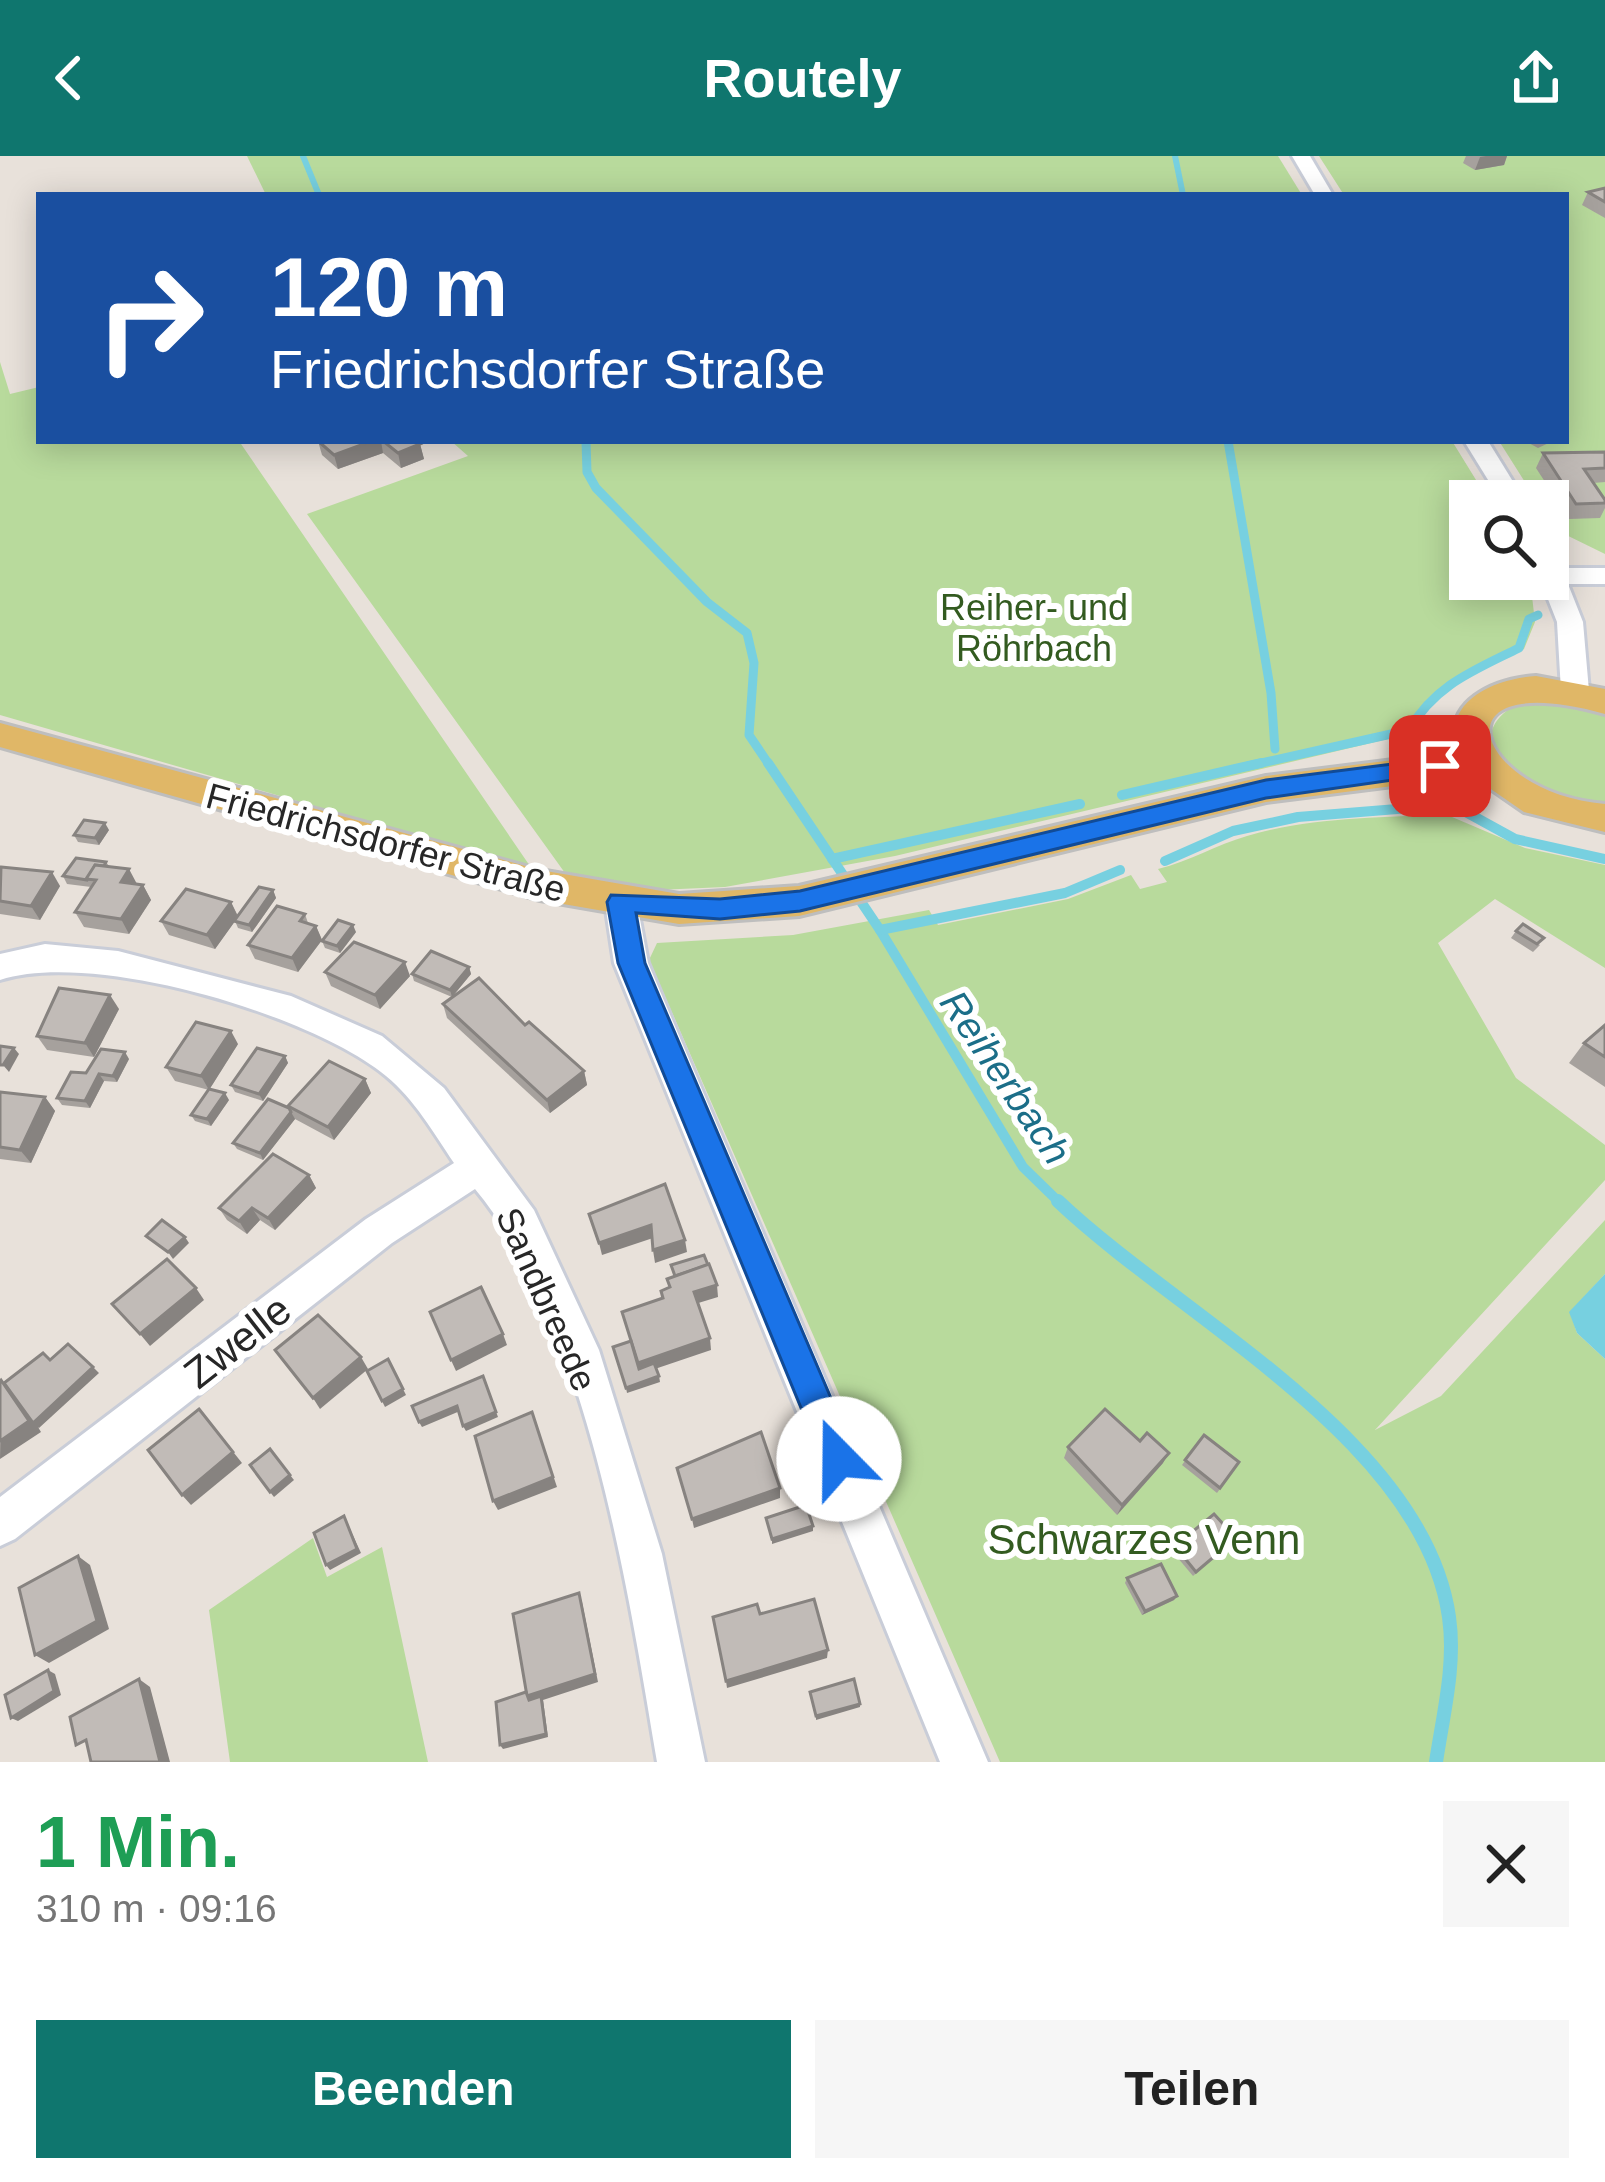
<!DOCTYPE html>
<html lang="de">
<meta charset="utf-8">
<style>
body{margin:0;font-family:Helvetica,sans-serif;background:#f6f6f6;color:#222;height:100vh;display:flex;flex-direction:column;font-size:45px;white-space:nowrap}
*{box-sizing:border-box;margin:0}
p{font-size:39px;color:#767676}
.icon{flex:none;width:66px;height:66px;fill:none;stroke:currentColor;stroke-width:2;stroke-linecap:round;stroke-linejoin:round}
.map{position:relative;height:1606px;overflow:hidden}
.panel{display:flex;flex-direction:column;background:#fff;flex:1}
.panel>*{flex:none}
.top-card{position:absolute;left:36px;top:36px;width:1533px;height:252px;border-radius:0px;box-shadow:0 6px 30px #0003;background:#1a4fa0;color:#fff;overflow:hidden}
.fabs{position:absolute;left:1449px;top:324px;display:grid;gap:24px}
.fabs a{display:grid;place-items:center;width:120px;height:120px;border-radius:0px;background:#fff;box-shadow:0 6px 30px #0003;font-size:60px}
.pin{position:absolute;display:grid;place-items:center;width:102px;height:102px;color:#fff;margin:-51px;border-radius:24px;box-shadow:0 6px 18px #0006}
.me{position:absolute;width:132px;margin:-66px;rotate:338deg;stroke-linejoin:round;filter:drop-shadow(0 0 9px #0008)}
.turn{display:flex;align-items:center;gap:42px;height:252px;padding:0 36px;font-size:54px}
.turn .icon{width:156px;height:156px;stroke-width:2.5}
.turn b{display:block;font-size:84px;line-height:102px}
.round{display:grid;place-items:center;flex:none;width:126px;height:126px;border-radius:0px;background:#f6f6f6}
.head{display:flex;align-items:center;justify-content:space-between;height:204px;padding:0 36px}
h1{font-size:72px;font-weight:700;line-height:90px;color:#1e9e55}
.cta{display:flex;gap:24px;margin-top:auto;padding:24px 36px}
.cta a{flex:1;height:138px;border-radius:0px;background:#0f766e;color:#fff;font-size:48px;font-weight:700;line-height:138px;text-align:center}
.cta a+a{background:#f6f6f6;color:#222}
header{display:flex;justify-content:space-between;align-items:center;height:156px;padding:0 36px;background:#0f766e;color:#fff;font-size:54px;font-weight:700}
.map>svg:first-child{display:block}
</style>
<header><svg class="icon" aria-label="back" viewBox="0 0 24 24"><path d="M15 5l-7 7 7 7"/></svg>Routely<svg class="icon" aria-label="share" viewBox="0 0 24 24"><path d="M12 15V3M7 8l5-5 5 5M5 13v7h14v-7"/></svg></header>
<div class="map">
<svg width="1605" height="1606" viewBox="0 0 1605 1606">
<rect width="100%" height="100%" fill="#e8e1da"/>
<g fill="#b8da9c">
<polygon points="247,0 1278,0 1302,39 266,39"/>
<polygon points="1319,0 1605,0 1605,398 1554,373 1548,345 1537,345 1499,285 1566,285 1566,39 1344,39"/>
<polygon points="0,206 10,238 39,231 39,285 239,285 532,713 0,559"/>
<polygon points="451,285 1452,285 1489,345 1470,345 1470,423 1530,423 1535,466 1524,493 1446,530 1409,578 895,700 725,731 657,734 565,717 307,358 468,300"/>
<path d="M1530,543L1605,555V651C1585,647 1560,645 1541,637C1488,617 1466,565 1530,543Z"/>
<path d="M1445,658L1525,692L1605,709V812L1495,743L1438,787L1516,922L1605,989V1024L1375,1274L1441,1240L1605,1064V1118L1570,1156L1577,1177L1605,1203V1606H1000L649,804L657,787L793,779L929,754L938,769L1068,743L1131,719L1140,733L1167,726L1158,713C1190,705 1216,689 1247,680C1311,661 1379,662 1445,658Z"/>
<polygon points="313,1382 327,1421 382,1391 428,1606 230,1606 209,1454"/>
</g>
<polygon fill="#77d0e0" points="1605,1118 1605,1203 1577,1177 1569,1156"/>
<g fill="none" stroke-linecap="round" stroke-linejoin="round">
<g stroke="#77d0e0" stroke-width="6">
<polyline points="303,0 319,39"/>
<polyline points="1175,0 1183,39"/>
</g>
<g stroke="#77d0e0" stroke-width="9">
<polyline points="586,285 587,316 596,332 707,446 747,477 754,507 749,579 770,610"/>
<polyline points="1228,285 1271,537 1275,593"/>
<path d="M1248,610L1409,574C1435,529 1473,515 1519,492L1529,463L1538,459"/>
</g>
<g stroke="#77d0e0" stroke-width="10">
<polyline points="768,607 880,774 1023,1011 1061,1048"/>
<polyline points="1122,639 1261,607"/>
<polyline points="832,703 1080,648"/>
<polyline points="1165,705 1233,675 1298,661 1422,651 1464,655 1515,683 1605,703"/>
<polyline points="880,774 1065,737 1120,714"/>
</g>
<path stroke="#77d0e0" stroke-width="14" d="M1058,1045C1180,1161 1424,1284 1449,1461C1456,1509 1443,1559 1436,1606"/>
<g stroke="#c9cdd8" stroke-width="6">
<g id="minor">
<polygon points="1292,0 1310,0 1333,39 1315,39"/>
<polygon points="1464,285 1488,285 1525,345 1501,345"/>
<polygon points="1548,401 1562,412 1605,412 1605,428 1568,428 1583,466 1589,535 1575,544 1561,535 1557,466 1540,423 1548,423"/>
<polygon points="621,735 637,747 648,807 988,1606 940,1606 614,807 605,747"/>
<path d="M45,788L118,795L291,840L382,880L444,932L534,1054L599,1194L662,1398L705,1606H657C628,1434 588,1169 475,1033L392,1087L15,1383L0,1390V1341L366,1063L454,1007C433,976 415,944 386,920C311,858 93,794 0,824V798Z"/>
</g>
</g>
<g stroke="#bebebe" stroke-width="6">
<path id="major" d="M1536,520L1605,533V558C1429,509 1475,637 1605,648V676L1524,656L1472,620L1266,646L799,760L679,768L540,744L0,591V567L540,714L679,738L799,730L1266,620L1457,596C1441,545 1494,523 1536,520Z"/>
</g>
<use href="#minor" fill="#fff" fill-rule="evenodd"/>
<use href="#major" fill="#e0b767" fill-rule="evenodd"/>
</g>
<g fill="#a6a19d">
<polygon points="1466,0 1507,0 1504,9 1475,14 1463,7"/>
<polygon points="1605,32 1605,62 1582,49 1588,36"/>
<polygon points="318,285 415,285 420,288 424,303 401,312 383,297 338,313 322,299"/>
<polygon points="1525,285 1553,285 1538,292"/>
<polygon points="1605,296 1605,326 1593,327 1605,344 1605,352 1600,362 1569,363 1536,312 1543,297"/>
<polygon points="109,674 99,689 78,686 74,679"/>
<polygon points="106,706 109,710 137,728 143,729 151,744 129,778 84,771 75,756 91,731 67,728 63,720"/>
<polygon points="0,712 60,730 40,764 0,758"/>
<polygon points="273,734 276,742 252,776 238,772 235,765 215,793 169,779 161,765 231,746 238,760"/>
<polygon points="305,758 308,767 316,770 322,784 298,816 255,803 248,789"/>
<polygon points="1516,775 1540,789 1533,796 1511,782"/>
<polygon points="356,776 340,797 325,792 322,785"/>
<polygon points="469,811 471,818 452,841 414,825 412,818"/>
<polygon points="325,816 410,820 380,853 331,830"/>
<polygon points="443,848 525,869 584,915 587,929 550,957 447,862"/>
<polygon points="119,853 94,901 47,894 37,880"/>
<polygon points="1605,869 1605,931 1569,907 1584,887"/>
<polygon points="238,888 209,934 175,925 166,911"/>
<polygon points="285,900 288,907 263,945 235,936 231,929"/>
<polygon points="129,903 117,926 104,925 90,952 62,949 57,942 86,917"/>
<polygon points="365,923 371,937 334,984 295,963 263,1004 237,993 233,987 289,952"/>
<polygon points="0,936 45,941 55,955 31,1007 0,1003"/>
<polygon points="229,944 211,970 195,965 191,959"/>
<polygon points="309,1019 316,1032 275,1074 260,1064 247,1078 227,1064 219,1052"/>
<polygon points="1204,1279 1239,1306 1217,1337 1182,1309"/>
<polygon points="1068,1291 1163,1307 1117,1359 1064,1302"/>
<polygon points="1236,1382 1193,1420 1172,1395 1175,1390"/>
<polygon points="1127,1422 1177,1440 1174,1444 1142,1459 1125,1427"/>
</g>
<g fill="#878380">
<polygon points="1486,0 1507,0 1504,9 1475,14 1480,1"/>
<polygon points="372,285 381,285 383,297 338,313 334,299"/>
<polygon points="420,288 424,303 401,312 398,297"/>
<polygon points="105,667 109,674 99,689 95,682"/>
<polygon points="129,713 137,728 121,726"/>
<polygon points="52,716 60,730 40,764 31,750"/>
<polygon points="143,729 151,744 129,778 121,763"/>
<polygon points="273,734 276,742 252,776 249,769"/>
<polygon points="231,746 238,761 215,793 207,779"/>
<polygon points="353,769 356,776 340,797 337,790"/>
<polygon points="316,770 322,784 298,816 292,802"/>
<polygon points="405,806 410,820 380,853 375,839"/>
<polygon points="469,811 471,818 452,841 450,834"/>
<polygon points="110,839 119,853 94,901 85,887"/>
<polygon points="231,875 238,888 209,934 201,920"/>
<polygon points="14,892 19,898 9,916 3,909"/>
<polygon points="125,896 129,903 117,926 113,920"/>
<polygon points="285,900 288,907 263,945 259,938"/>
<polygon points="584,915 587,929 550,957 547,944"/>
<polygon points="99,918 104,925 90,952 85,945"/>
<polygon points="365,923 371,937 334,984 328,971"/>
<polygon points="225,937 229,944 211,970 207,963"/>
<polygon points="45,941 55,955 31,1007 20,994"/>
<polygon points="291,956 295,963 263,1004 260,997"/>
<polygon points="309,1019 316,1032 275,1074 268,1062"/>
<polygon points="252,1052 260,1064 247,1078 239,1065"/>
<polygon points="651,1069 653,1082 602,1099 599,1087"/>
<polygon points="185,1081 189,1087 173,1103 168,1096"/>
<polygon points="685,1084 687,1096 655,1107 653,1094"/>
<polygon points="717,1129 718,1141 695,1148 694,1136"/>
<polygon points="196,1132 204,1144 150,1190 140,1178"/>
<polygon points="503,1178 507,1189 456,1215 451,1204"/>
<polygon points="710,1182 711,1194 640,1218 638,1207"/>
<polygon points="361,1201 368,1213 320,1253 313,1242"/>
<polygon points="93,1211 99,1217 39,1272 38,1271 41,1276 0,1303 1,1224 14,1235"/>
<polygon points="659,1220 660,1226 627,1237 626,1232"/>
<polygon points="485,1226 498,1261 466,1275 463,1270"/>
<polygon points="403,1233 406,1239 385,1251 382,1245"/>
<polygon points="457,1250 460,1255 422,1271 419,1266"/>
<polygon points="199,1253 242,1307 191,1349 182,1339"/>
<polygon points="532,1256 557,1331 498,1354 493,1345"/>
<polygon points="1169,1297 1163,1307 1117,1359 1122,1349"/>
<polygon points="290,1319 294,1324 274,1341 270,1336"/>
<polygon points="780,1332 780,1342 694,1372 692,1363"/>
<polygon points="344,1360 361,1397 330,1414 326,1409"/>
<polygon points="813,1370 813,1375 772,1388 772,1383"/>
<polygon points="78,1400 90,1409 109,1473 49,1507 35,1499"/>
<polygon points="579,1437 582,1446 598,1526 543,1544 548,1581 503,1593 500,1589 531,1547 527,1540"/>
<polygon points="1177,1440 1174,1444 1142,1459 1145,1455"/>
<polygon points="828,1494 827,1502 727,1532 726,1525"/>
<polygon points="48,1514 55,1518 61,1539 18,1565 11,1562"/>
<polygon points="139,1523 150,1531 170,1606 160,1606"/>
<polygon points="860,1548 860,1551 816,1564 816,1560"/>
</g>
<g fill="#c1bbb7" stroke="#878380" stroke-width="3">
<polygon points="1605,32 1605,46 1588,36"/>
<polygon points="318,285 372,285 334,299"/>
<polygon points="383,285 415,285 420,288 398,297"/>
<polygon points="1605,296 1605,312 1584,313 1605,344 1605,347 1576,348 1543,297"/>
<polygon points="84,664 105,667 95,682 74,679"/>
<polygon points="76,702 106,706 104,710 95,709 87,724 63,720"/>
<polygon points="95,709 129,713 121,726 143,729 121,763 75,756 96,724 86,723"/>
<polygon points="1,711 52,716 31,750 0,745"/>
<polygon points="259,731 273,734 249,769 234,765"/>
<polygon points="186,733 231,746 207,779 161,765"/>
<polygon points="277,750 305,758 300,765 316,770 292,802 248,789"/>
<polygon points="338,764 353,769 337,790 322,785"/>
<polygon points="1523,768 1544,782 1537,788 1516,775"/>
<polygon points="354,786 405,806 375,839 325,816"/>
<polygon points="431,795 469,811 450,834 412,818"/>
<polygon points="479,822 525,869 529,866 584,915 547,944 443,848"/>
<polygon points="59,832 110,839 85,887 37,880"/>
<polygon points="196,866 231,875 201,920 166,911"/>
<polygon points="1605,869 1605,901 1584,887"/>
<polygon points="0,890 14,892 3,909 0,909"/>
<polygon points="257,892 285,900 259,938 231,929"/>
<polygon points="101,893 125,896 113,920 99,918 85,945 57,942 71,916 86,917"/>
<polygon points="329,905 365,923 328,971 288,950"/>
<polygon points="209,933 225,937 207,963 191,959"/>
<polygon points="0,936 45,941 20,994 0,991"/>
<polygon points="268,943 289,952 291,956 260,997 233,987"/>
<polygon points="273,998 309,1019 268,1062 252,1052 239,1065 219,1052"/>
<polygon points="665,1028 685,1084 653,1094 651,1069 599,1087 589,1058"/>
<polygon points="162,1064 185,1081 168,1096 146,1080"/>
<polygon points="704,1099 708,1109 675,1120 671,1109"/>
<polygon points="167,1103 196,1132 140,1178 112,1148"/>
<polygon points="709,1108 717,1129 694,1136 710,1182 638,1207 622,1156 663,1142 661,1135 670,1131 667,1123"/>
<polygon points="481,1131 503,1178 451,1204 430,1156"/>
<polygon points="318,1159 361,1201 313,1242 275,1194"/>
<polygon points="631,1185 639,1213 654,1207 659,1220 626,1232 613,1191"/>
<polygon points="68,1188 93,1211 33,1267 4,1227 43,1197 50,1204"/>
<polygon points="388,1203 403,1233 382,1245 367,1215"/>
<polygon points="483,1220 496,1256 463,1270 457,1250 419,1266 412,1250"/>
<polygon points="1,1224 29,1265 0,1285 0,1225"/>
<polygon points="199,1253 233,1296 182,1339 148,1294"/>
<polygon points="1105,1253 1140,1285 1147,1277 1169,1297 1122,1349 1068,1291"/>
<polygon points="532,1256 553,1321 493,1345 475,1280"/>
<polygon points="761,1276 780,1332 692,1363 677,1312"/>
<polygon points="1204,1279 1239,1306 1220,1332 1185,1304"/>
<polygon points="270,1293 290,1319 270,1336 250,1309"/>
<polygon points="806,1349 813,1370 772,1383 766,1362"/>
<polygon points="1214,1358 1236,1382 1196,1416 1175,1390"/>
<polygon points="344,1360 357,1393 326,1409 314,1377"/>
<polygon points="78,1400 97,1465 35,1499 19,1432"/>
<polygon points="1161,1408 1177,1440 1145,1455 1127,1422"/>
<polygon points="579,1437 595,1518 527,1540 513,1458"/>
<polygon points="814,1443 828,1494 726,1525 713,1461 757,1448 760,1458"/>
<polygon points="48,1514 54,1535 11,1562 5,1539"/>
<polygon points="139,1523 160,1606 91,1606 86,1584 76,1589 70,1561"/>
<polygon points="854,1523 860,1548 816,1560 810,1536"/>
<polygon points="526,1536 529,1544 541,1540 546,1578 500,1589 496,1546"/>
</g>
<polygon fill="#1a73e8" stroke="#114b97" stroke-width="3" points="1440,602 1449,604 1449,616 1266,642 800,755 720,763 636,757 645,807 857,1303 851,1315 839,1320 827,1315 618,807 607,746 611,739 720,743 800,735 1266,624"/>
<g text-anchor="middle" stroke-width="12" stroke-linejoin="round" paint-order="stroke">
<g font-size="36" fill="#335b20" stroke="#fff">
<text x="1034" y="464">Reiher- und<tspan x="1034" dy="41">Röhrbach</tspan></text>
</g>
<g font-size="36" fill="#272727" stroke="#fff">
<text transform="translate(386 686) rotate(15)" y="13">Friedrichsdorfer Straße</text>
<text transform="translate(547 1143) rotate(66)" y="13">Sandbreede</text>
</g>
<g font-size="39" font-style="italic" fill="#1b6e88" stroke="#fff">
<text transform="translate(1006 921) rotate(56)" y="14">Reiherbach</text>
</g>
<g font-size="42" fill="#272727" stroke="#fff">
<text transform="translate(237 1185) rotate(-38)" y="15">Zwelle</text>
</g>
<g font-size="42" fill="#335b20" stroke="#fff">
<text x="1144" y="1398">Schwarzes Venn</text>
</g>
</g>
</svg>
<div class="fabs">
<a><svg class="icon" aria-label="search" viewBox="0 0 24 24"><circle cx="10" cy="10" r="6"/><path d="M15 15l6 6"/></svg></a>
</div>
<div class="pin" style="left:1440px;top:610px;background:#d93025"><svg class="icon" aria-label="arrive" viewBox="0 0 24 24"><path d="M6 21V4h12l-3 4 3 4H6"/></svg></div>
<svg class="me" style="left:839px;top:1303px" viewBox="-20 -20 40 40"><circle r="19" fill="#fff"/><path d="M0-13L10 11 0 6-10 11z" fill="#1a73e8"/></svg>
<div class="top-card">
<div class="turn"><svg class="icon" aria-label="right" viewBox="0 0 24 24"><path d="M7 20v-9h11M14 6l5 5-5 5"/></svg><div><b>120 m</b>Friedrichsdorfer Straße</div></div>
</div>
</div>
<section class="panel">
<div class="head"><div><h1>1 Min.</h1><p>310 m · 09:16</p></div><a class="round"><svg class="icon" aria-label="close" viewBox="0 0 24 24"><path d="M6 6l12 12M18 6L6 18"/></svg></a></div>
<div class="cta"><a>Beenden</a><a>Teilen</a></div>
</section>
